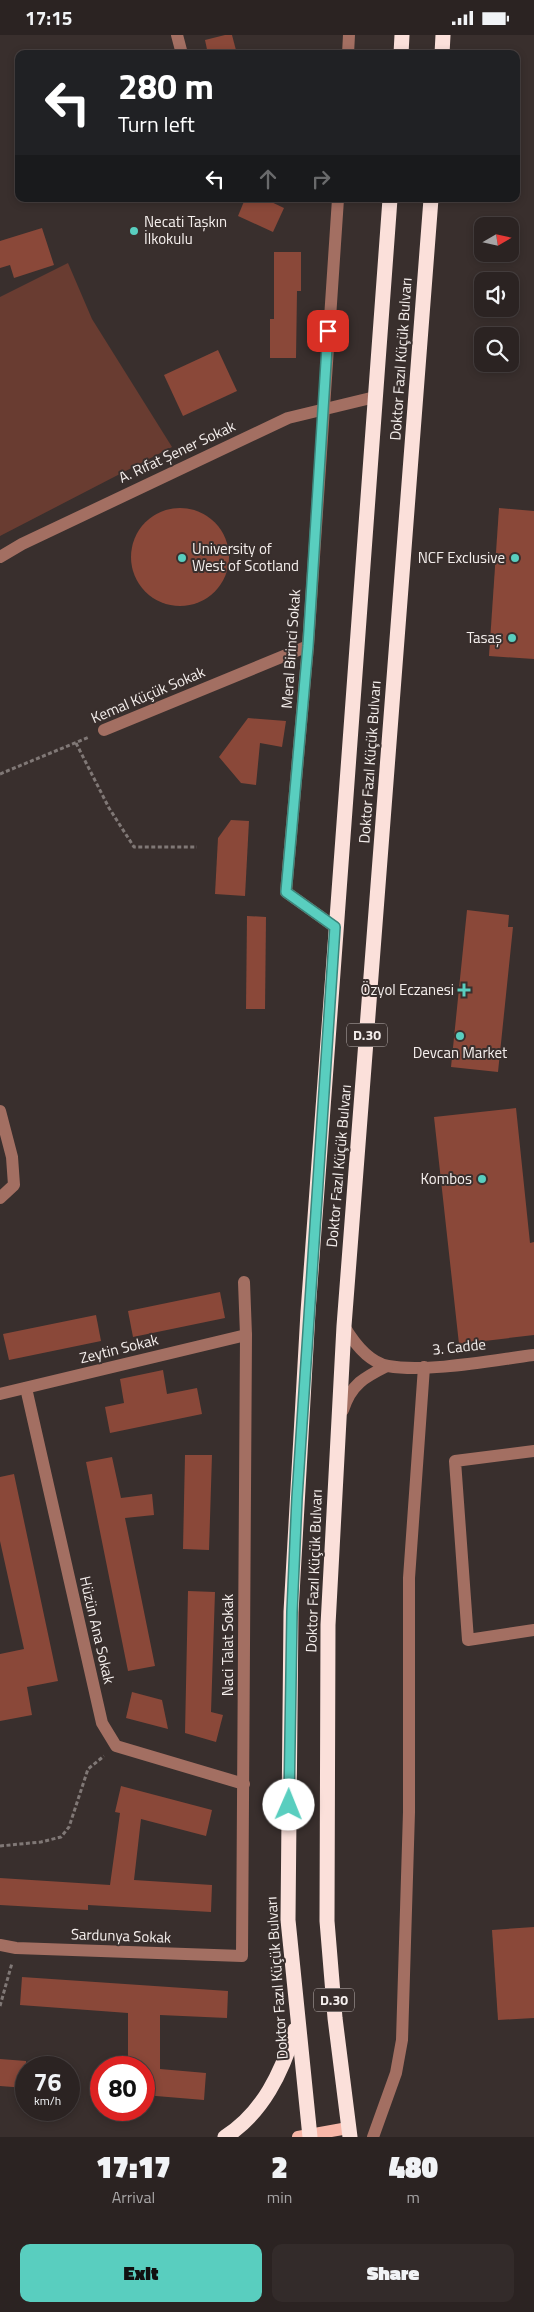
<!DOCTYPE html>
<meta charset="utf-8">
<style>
body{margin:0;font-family:"Titillium Web",sans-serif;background:#332b2a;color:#f1f3f6;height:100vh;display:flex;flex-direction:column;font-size:19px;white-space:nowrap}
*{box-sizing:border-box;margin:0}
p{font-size:16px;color:#a6a4a5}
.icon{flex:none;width:28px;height:28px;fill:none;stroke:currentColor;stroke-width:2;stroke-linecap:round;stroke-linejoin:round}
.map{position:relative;height:2102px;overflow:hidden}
.panel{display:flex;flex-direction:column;background:#2b2322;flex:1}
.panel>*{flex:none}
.hud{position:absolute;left:15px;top:15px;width:505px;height:152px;border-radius:10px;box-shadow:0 2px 8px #0003,0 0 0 1px #474040;background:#202124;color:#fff;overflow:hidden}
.needle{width:32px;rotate:81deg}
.buttons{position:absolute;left:474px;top:182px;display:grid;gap:10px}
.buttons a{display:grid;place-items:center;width:45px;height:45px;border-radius:10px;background:#2b2322;box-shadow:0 2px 8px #0003,0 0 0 1px #474040;font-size:25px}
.speed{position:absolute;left:15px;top:2021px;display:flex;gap:10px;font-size:25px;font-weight:700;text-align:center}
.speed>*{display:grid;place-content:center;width:65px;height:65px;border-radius:50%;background:#2b2322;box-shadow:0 2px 8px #0003,0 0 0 1px #474040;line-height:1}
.speed small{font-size:12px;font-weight:400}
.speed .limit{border:8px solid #d22;background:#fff;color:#111}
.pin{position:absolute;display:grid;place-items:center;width:42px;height:42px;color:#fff;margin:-21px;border-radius:10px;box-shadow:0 2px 8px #0006}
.me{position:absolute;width:55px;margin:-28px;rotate:1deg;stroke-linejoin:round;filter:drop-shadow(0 0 4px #0008)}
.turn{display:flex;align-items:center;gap:18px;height:105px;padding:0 20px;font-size:22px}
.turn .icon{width:65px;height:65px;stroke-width:2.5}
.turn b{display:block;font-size:35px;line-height:42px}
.lanes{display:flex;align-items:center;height:48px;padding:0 20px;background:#0003;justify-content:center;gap:25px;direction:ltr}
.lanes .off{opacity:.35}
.eta{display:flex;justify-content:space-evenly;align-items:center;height:85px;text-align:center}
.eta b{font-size:30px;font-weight:800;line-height:35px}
.button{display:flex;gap:10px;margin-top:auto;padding:10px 20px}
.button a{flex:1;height:58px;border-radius:10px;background:#59cebf;color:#111;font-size:20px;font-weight:800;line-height:58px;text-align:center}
.button a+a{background:#332b2a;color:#f1f3f6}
.status{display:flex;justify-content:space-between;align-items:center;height:35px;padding:0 25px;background:#2b2322;direction:ltr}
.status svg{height:14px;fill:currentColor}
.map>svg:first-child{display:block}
</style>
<div class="status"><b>17:15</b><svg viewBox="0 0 49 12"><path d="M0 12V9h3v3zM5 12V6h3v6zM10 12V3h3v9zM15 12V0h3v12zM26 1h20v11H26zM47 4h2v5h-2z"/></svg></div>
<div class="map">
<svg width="534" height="2102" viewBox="0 0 534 2102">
<rect width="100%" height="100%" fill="#392f2d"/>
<polygon fill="#693c31" points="68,228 92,284 172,412 0,501 0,262"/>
<g fill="#8a4839">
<polygon points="225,0 232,0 237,19 208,19 205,5"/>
<polygon points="245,164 265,164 284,173 273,197 238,181"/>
<polygon points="42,193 54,230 14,243 10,230 0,233 0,206"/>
<polygon points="274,217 301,217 301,256 297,256 296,323 270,323 270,284 274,284"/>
<polygon points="218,315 237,356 183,381 164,340"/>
<circle cx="180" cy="522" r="49"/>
<polygon points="499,473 534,476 534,624 489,621"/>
<polygon points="248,683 286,686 282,712 260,708 256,750 241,748 219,722"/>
<polygon points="231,785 249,786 245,861 215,859 218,803"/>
<polygon points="467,875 509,880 508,892 513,892 498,1037 451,1032"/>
<polygon points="247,881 266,882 265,974 246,974"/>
<polygon points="516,1073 530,1208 534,1207 534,1300 459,1309 434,1082"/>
<polygon points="220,1257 225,1283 133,1302 128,1276"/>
<polygon points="96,1280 101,1306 9,1325 3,1299"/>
<polygon points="163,1335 167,1359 197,1353 202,1379 110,1398 105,1372 124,1368 120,1344"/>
<polygon points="185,1420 212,1420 209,1515 183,1514"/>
<polygon points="112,1422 121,1463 152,1459 154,1480 125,1483 155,1631 128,1636 86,1427"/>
<polygon points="14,1439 58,1646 27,1652 32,1680 0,1686 0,1619 24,1614 0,1506 0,1442"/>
<polygon points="188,1556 215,1557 211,1677 223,1680 216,1707 185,1698"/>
<polygon points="132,1657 162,1665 168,1694 126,1683"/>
<polygon points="121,1751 212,1775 206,1801 141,1784 134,1845 212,1850 211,1877 88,1870 88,1875 0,1870 0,1843 110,1850 120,1778 115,1777"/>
<polygon points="534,1892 534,1983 498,1985 492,1895"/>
<polygon points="22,1942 228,1956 227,1983 160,1980 160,2034 206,2038 204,2065 144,2060 144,2032 128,2032 128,1978 20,1970"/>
<polygon points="0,2024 26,2026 26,2053 0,2051"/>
</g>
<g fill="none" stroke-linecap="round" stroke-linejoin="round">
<g stroke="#807876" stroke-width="3" stroke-dasharray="4 2.5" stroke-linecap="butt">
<polyline points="76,708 109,773 134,812 197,812"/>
<polyline points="0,739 89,702"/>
<polyline points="0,1811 41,1807 61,1802 69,1792 88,1734 104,1721"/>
<polyline points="0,1971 12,1928"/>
</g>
<g stroke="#a36f62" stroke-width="12">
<polyline points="177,0 182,19"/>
<polyline points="348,19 349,0"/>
<polyline points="0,522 22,509 288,383 375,362"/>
<polyline points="104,695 308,611"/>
<polyline points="335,892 286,857 308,611 338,164"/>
<polyline points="0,1076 12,1122 14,1150 0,1163"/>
<path d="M344,1291C354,1308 368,1327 388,1331C427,1338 494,1325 534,1320"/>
<polyline points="26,1353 102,1688 116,1711 244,1749"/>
<polyline points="0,1359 246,1300"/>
<path d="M343,1375C351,1349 365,1342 387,1331"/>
<polyline points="534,1416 455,1426 468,1605 534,1595"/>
<polyline points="0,1910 16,1913 242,1921 246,1300 244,1247"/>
<polyline points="373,2102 396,2038 402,2005 409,1777 409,1543 424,1332"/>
</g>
<polyline stroke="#f8b7a8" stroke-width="12" points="298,2102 348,2093"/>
<g stroke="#fbe0da" stroke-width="15">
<polyline points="401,19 402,0"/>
<polyline points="442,19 443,0"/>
<path d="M225,2102C263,2078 282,2037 295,1995"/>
<polyline points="310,2102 288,1885 291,1577 308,1277 390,164"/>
<polyline points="350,2102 335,1983 327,1886 328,1590 344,1291 431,164"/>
</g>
</g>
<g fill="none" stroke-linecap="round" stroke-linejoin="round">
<g stroke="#3a867c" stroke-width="12">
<polyline id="route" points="289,1770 292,1577 297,1463 335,892 286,857 308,611 328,296"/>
</g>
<use href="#route" stroke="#59cebf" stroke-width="9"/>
</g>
<g fill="#59cebf" stroke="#392f2d" stroke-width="2">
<circle cx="134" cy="196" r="5"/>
<circle cx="182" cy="523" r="5"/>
<circle cx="515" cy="523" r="5"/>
<circle cx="512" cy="603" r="5"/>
<path d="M461.5 947.5h5v5h5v5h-5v5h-5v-5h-5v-5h5z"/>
<circle cx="460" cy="1001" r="5"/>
<circle cx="482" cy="1144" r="5"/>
</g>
<g text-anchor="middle" stroke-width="4" stroke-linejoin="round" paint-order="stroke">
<g fill="#392f2d" stroke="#bdb5b3" stroke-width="1">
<rect x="347" y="988.5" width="40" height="23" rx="4"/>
<rect x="314" y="1953.5" width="40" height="23" rx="4"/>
</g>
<g font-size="14" font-weight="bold" fill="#f5efed">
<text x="367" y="1005">D.30</text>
<text x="334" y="1970">D.30</text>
</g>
<g font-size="15" fill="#f5efed" stroke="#392f2d" text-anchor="end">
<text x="144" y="192" text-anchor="start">Necati Taşkın<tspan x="144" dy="17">İlkokulu</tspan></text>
<text x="192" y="519" text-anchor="start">University of<tspan x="192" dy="17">West of Scotland</tspan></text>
<text x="505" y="528">NCF Exclusive</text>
<text x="502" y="608">Tasaş</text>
<text x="454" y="960">Özyol Eczanesi</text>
<text x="460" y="1023" text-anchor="middle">Devcan Market</text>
<text x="472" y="1149">Kombos</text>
</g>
<g font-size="15" fill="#f5efed" stroke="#392f2d">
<text transform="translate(401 324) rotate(-86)" y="5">Doktor Fazıl Küçük Bulvarı</text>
<text transform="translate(177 417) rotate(-25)" y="5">A. Rıfat Şener Sokak</text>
<text transform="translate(291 614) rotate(-86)" y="5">Meral Birinci Sokak</text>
<text transform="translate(148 660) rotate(-23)" y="5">Kemal Küçük Sokak</text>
<text transform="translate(370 727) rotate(-86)" y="5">Doktor Fazıl Küçük Bulvarı</text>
<text transform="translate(339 1131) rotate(-85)" y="5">Doktor Fazıl Küçük Bulvarı</text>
<text transform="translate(459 1312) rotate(-6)" y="5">3. Cadde</text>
<text transform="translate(119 1314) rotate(-14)" y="5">Zeytin Sokak</text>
<text transform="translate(314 1536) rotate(-88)" y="5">Doktor Fazıl Küçük Bulvarı</text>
<text transform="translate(97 1595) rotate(77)" y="5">Hüzün Ana Sokak</text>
<text transform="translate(228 1610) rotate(-90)" y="5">Naci Talat Sokak</text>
<text transform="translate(121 1901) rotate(2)" y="5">Sardunya Sokak</text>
<text transform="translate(277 1943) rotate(-94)" y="5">Doktor Fazıl Küçük Bulvarı</text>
</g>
</g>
</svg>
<div class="buttons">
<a><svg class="needle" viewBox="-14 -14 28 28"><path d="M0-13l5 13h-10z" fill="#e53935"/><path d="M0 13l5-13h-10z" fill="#a6a4a5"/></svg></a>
<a><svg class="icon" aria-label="sound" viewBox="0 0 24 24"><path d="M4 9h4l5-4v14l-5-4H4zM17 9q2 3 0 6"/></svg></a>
<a><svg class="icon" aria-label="search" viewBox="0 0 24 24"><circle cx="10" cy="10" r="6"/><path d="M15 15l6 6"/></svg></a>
</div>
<div class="speed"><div>76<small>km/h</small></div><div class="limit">80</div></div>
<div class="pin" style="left:328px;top:296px;background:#d93025"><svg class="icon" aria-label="arrive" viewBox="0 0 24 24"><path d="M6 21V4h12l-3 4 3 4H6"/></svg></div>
<svg class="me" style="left:289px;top:1770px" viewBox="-20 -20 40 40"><circle r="19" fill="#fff"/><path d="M0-13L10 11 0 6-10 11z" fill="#59cebf"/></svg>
<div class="hud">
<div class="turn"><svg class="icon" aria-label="left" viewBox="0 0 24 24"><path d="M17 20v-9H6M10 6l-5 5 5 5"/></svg><div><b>280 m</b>Turn left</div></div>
<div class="lanes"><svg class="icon" aria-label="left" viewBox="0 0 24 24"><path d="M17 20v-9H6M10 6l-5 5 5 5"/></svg><svg class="icon off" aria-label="ahead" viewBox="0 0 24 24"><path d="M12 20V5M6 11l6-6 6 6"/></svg><svg class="icon off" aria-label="right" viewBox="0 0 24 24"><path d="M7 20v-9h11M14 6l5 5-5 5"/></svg></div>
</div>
</div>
<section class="panel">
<div class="eta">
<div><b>17:17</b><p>Arrival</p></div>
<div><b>2</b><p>min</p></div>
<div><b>480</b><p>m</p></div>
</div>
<div class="button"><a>Exit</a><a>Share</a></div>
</section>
